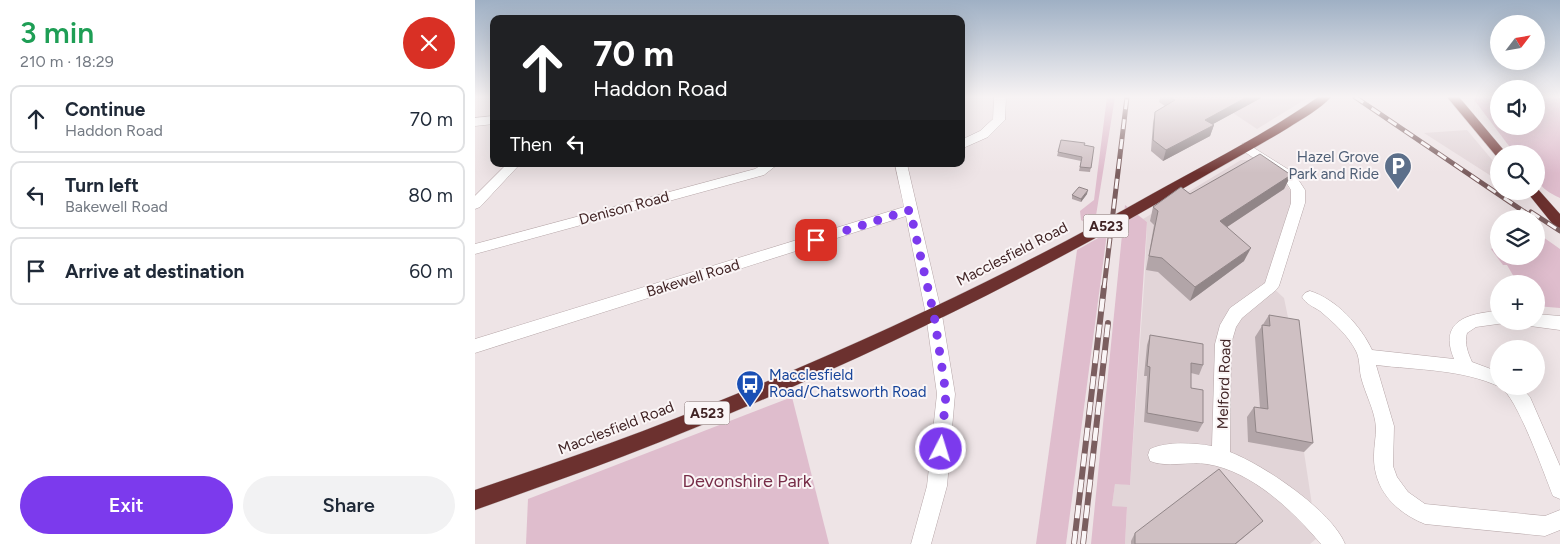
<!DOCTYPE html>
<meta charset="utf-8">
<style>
body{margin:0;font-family:Figtree,sans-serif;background:#f2f2f3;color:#1f2937;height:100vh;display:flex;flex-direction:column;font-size:19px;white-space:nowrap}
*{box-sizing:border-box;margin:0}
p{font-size:16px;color:#747a83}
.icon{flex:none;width:28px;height:28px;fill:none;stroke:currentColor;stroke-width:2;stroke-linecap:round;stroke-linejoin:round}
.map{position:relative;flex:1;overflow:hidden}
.side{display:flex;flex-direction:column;background:#fff;width:475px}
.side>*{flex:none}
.banner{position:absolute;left:15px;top:15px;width:475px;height:152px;border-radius:10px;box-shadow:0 5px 20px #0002;background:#202124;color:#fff;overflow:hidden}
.needle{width:32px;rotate:59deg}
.fabs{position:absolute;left:1015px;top:15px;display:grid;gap:10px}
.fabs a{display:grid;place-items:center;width:55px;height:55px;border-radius:50%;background:#fff;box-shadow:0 5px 20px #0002;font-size:25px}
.pin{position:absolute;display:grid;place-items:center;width:42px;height:42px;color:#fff;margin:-21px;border-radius:10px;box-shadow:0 2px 8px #0006}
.me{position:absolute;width:55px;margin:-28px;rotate:5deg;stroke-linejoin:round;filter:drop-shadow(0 0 4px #0008)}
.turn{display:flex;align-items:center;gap:18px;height:105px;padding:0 20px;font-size:22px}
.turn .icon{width:65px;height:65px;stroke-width:2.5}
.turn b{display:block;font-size:35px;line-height:42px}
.then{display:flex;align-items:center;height:48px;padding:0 20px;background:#0003;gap:10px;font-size:19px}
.round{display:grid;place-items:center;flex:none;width:52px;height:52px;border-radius:26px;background:#f2f2f3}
.headline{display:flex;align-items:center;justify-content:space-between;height:85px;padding:0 20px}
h1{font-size:30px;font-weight:600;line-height:38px;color:#1e9e55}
.cta{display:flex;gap:10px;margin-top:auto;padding:10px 20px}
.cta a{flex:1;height:58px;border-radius:30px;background:#7c3aed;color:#fff;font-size:20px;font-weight:600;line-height:58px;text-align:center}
.cta a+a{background:#f2f2f3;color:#1f2937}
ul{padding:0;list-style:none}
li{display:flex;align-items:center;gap:15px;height:68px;margin:0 10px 8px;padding:0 10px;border:2px solid #e0e1e3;border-radius:10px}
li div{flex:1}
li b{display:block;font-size:19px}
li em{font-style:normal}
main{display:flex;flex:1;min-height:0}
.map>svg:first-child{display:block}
</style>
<main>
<section class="side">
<div class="headline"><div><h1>3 min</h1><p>210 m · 18:29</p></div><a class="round" style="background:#d93025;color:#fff"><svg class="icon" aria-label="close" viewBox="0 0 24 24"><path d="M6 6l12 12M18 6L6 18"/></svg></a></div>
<ul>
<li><svg class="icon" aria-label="ahead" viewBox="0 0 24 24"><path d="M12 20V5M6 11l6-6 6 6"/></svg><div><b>Continue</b><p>Haddon Road</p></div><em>70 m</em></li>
<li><svg class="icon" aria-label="left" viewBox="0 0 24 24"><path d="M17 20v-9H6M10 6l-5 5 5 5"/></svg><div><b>Turn left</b><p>Bakewell Road</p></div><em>80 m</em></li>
<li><svg class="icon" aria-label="arrive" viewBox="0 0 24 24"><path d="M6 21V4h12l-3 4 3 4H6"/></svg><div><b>Arrive at destination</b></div><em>60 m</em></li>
</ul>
<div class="cta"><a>Exit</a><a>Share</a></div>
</section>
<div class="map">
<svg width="1085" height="544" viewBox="0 0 1085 544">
<rect width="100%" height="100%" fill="#eee4e6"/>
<g fill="#e2d5d8">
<polygon points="734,97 834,97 782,129"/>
<polygon points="992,130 1024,168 1024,181 949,133"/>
<polygon points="766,160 775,160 807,178 823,203 796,286 809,298 816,332 829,452 842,538 835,544 650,544 652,508 637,506 640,483 655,485 670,272 672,222 668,219"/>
</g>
<g fill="#dfbdcd">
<polygon points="632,97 640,97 619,228 606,220 605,211 619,200"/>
<path d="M997,97H1024V126H1061V97H1085V198C1060,186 1061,180 1061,154H1040Z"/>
<polygon points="650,205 672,222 655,485 640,484 637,506 652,507 650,544 616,544"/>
<polygon points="632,233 591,544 561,544 602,250"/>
<polygon points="1068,237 1085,249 1085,308 1061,306 1061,284 1043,284 1032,265 1028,265 1016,249 1024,244 1024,256 1061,256 1061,241"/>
<polygon points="317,397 354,544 51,544 53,499"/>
</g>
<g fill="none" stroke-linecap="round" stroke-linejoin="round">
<g stroke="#b6a6a8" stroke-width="1">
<g id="minor">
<polygon points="519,97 531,97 530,120 513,137 486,149 486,140 505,131 518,119"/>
<polygon points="19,116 19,124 0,126 0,118"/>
<path d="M771,143L819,173L830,190V203L804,286L801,290L767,318L761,327L756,344L755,452C789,465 857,511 870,544H846C818,511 777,471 732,464C715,461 691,468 675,461L673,455L675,449C693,441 718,443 737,446L740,344L745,325L755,308L790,283L816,203V190L809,179L767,150L765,147L767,144Z"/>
<polygon points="32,164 45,164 5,207 0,209 0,196"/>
<polygon points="288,164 303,164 289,175 0,254 0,244 280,169"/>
<polygon points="420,164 432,164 467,315 480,394 472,486 456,544 436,544 452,486 462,394 451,315 431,216 0,353 0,339 429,207"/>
<path d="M835,291C861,299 886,326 897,350L979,359C963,321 993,313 1024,311V321H1030V323L1001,327L992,333C989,343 993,353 997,362L1024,372V386H1045L1055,397L1085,466V499L1078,496C1069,474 1042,396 1025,387C987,369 942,370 901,365L919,426L918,466L922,477L933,492L950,504L1070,516L1085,510V530L1070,536L950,524C920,512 898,489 899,455C899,446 901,437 901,428C900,410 890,394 886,377C884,368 885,359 881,351C873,335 858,322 845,311C839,307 831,304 827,297L830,293Z"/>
<polygon points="1061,314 1085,316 1085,330 1055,326 1053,321 1061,321"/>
</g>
</g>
<g stroke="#cac1c2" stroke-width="1">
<g id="highway">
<path d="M843,97H856C845,109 827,119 813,128C780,148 747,166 714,185C533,291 344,381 149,456C99,475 50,492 0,510V490C56,471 112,452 168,431C343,364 514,286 677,194C733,163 791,134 843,97Z"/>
<polygon points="972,97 984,97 1032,154 1024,154 1024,157 1022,157"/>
<polygon points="1061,187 1085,214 1085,228 1080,227 1051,191 1061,191"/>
</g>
</g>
<use href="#minor" fill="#fff" fill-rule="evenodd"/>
<use href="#highway" fill="#6c312f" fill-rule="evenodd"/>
<g stroke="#7b5e5f" stroke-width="5">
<g id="rail-far1">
<polyline points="880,97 1060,219"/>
<polyline points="1056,212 1085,231"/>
<polyline points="629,288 652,97"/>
</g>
</g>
<g stroke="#7b5e5f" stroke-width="6">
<g id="rail">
<polyline points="599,544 629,287"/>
<polyline points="608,544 633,323"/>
</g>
</g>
<use href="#rail-far1" stroke="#faf5f6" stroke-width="3" stroke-dasharray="10" stroke-linecap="butt"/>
<use href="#rail" stroke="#faf5f6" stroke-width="4.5" stroke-dasharray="13" stroke-linecap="butt"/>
</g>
<g fill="#b2a5a8">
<polygon points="685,97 786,97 786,98 738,124 739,125 735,136 688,161 676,151 678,123 680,112 690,106 684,102"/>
<polygon points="609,145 619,147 615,172 604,171 606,161 582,156 583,152"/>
<polygon points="816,175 809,189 752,227 769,261 715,301 683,272 671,270 679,225 675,221 678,207 715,194"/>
<polygon points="612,194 606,202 597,199 597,195"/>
<polygon points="794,315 838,443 829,452 773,442 772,417 779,407 785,408 780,337"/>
<polygon points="675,335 728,365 724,375 716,373 716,388 728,423 723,432 669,422 672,376 669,376 672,345"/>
<polygon points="788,521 761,544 656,544 656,541 660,533"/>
</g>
<g fill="#918688">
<polygon points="772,97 786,97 786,98 727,130 730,120"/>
<polygon points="739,125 735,136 688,161 691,150"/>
<polygon points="816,175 809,189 740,235 745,221"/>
<polygon points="613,190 612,194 606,202 606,199"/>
<polygon points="776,248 769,261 715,301 720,287"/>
</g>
<g fill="#cfc0c3" stroke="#918688">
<polygon points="694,97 772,97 730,120 739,125 691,150 678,140 680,112 700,100"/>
<polygon points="586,140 610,143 609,145 619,147 616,168 605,167 607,157 583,152"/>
<polygon points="785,154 816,175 745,221 776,248 720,287 687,258 674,256 683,211 678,207 706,187 715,194"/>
<polygon points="604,187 613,190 606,199 597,195"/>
<polygon points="794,315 824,320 838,443 781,432 779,407 793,409 787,325 795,326"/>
<polygon points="675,335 728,344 728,365 716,363 716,388 728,390 728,423 672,413 675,367 672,366"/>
<polygon points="744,469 788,521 760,544 660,544 660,533"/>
</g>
<linearGradient id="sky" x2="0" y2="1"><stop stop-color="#9fb0c4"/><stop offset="0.56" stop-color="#f7f3f4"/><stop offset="1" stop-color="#f7f3f4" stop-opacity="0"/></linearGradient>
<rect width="1085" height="173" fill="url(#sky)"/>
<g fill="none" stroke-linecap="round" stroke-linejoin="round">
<polyline stroke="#7c3aed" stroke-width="9" stroke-dasharray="0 16.2" points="341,240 435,210 459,315 471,394 466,449"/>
</g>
<defs>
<g id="parking-pin" transform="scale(1.4375)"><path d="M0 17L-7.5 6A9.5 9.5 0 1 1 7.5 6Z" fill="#5c6f8a" stroke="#faf5f6"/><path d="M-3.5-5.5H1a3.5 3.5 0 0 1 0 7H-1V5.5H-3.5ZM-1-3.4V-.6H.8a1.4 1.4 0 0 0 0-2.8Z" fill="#fff"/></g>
<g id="bus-pin" transform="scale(1.4375)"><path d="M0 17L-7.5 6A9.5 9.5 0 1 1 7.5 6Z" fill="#1a4fb4" stroke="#faf5f6"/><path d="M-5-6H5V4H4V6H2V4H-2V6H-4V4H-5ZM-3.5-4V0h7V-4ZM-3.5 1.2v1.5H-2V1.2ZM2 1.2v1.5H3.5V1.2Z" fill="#fff"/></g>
</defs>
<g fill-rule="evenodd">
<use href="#parking-pin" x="923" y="166"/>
<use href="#bus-pin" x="275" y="384"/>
</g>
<g text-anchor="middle" stroke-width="4" stroke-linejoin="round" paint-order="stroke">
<g fill="#faf5f6" stroke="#786263" stroke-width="1">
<rect x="608.5" y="214.5" width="45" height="23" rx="4"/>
<rect x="209.5" y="401.5" width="45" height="23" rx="4"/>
</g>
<g font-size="14" font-weight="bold" fill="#402324">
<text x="631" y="231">A523</text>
<text x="232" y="418">A523</text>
</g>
<g font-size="15" fill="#4e5e75" stroke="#faf5f6" text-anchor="end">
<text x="904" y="162">Hazel Grove<tspan x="904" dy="17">Park and Ride</tspan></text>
</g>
<g font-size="15" fill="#402324" stroke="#faf5f6">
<text transform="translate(149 208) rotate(-15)" y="5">Denison Road</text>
<text transform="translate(537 254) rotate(-27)" y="5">Macclesfield Road</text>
<text transform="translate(218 278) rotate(-17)" y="5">Bakewell Road</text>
<text transform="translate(749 384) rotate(-88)" y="5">Melford Road</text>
<text transform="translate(141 428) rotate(-21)" y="5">Macclesfield Road</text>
</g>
<g font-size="15" fill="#164399" stroke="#faf5f6" text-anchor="start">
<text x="294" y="380">Macclesfield<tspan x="294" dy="17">Road/Chatsworth Road</tspan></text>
</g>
<g font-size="18" fill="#772d48" stroke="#faf5f6">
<text x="272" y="487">Devonshire Park</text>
</g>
</g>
</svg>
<div class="fabs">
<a><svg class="needle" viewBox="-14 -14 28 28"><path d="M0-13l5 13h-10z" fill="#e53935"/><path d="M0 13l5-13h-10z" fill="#747a83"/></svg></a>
<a><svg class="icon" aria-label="sound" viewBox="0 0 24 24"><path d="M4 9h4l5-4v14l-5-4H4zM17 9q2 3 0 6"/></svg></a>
<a><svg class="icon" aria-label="search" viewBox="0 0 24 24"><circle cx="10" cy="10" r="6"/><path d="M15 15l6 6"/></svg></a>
<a><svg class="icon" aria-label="layers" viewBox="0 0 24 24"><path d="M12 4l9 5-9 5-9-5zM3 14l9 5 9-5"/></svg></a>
<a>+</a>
<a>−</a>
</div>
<div class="pin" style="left:341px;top:240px;background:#d93025"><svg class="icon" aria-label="arrive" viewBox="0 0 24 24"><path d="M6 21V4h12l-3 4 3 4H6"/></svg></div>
<svg class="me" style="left:466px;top:449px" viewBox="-20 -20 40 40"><circle r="17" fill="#7c3aed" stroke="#fff" stroke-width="3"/><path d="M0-11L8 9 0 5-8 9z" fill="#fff"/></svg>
<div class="banner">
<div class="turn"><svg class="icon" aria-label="ahead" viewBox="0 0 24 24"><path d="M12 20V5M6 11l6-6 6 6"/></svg><div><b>70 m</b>Haddon Road</div></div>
<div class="then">Then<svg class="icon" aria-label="left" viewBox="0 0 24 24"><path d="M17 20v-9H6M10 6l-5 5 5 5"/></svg></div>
</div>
</div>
</main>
